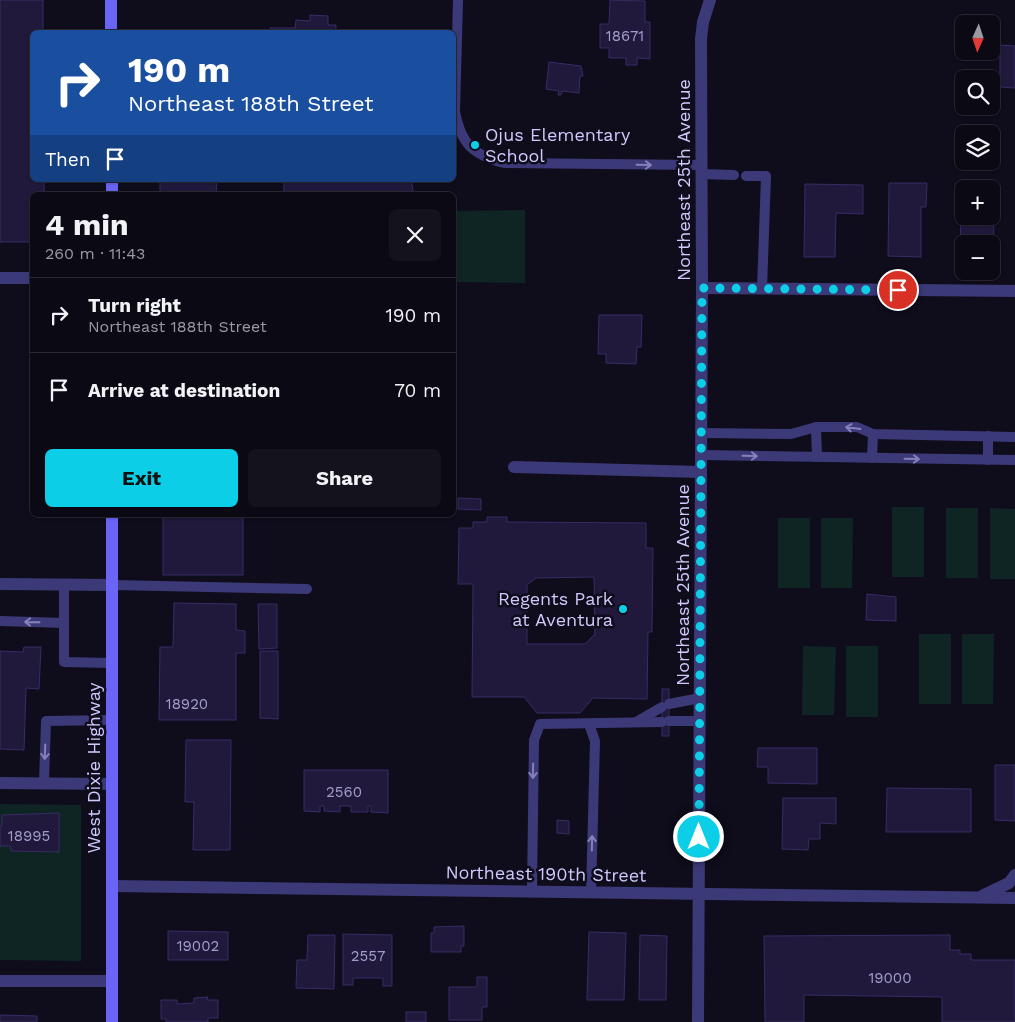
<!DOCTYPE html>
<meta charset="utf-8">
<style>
body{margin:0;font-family:"Work Sans",sans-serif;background:#14121d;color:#f1f3f6;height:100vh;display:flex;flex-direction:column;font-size:19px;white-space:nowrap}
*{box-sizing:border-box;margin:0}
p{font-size:16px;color:#9a9aa0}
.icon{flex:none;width:28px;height:28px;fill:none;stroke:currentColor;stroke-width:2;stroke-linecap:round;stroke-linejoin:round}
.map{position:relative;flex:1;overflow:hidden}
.panel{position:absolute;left:30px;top:192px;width:426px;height:325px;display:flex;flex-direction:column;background:#0b0914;border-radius:8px;box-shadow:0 1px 4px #0004,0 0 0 1px #2b2a34}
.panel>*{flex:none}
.banner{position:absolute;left:30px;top:30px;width:426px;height:152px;border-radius:8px;box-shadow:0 1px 4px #0004,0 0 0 1px #2b2a34;background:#1a4fa0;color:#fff;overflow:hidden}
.needle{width:32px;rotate:183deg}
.tools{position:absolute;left:955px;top:15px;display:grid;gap:10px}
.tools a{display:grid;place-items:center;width:45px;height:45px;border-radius:8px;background:#0b0914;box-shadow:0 1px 4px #0004,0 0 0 1px #2b2a34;font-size:25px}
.pin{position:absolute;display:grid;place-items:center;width:42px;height:42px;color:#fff;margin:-21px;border:2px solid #fff;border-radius:50%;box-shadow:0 1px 5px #0007}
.me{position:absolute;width:55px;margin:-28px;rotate:0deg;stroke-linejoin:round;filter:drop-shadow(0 0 4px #0008)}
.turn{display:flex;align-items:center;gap:18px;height:105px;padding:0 15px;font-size:22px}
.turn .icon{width:65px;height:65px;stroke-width:2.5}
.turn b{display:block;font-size:35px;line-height:42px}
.then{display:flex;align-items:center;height:48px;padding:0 15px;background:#0003;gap:10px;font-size:19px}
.round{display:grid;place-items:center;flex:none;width:52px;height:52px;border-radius:8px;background:#14121d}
.overview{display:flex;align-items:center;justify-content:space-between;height:85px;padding:0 15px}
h1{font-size:30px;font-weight:700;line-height:38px}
.cta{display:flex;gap:10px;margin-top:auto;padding:10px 15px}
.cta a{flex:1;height:58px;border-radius:8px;background:#0ccee6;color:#111;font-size:20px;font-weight:700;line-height:58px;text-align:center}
.cta a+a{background:#14121d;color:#f1f3f6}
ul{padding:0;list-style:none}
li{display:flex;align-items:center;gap:15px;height:75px;padding:0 15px;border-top:1px solid #2b2a34}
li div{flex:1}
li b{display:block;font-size:19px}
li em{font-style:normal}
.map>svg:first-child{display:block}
</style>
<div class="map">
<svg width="1015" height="1022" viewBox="0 0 1015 1022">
<rect width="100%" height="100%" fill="#0f0c1b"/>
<g fill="#0f2524">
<polygon points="525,210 525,283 454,282 454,211"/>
<rect x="892" y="507" width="32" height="70"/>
<rect x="946" y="508" width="32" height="70"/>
<polygon points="990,508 1015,509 1015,579 990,579"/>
<rect x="778" y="518" width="32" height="70"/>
<polygon points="821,518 853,518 852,588 821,588"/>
<rect x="919" y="634" width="32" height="70"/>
<polygon points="962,634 994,634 993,704 962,704"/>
<polygon points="803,646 836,647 834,715 802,715"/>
<rect x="846" y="646" width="32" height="71"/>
<polygon points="0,804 81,805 81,961 0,960"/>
</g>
<g fill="#20193b" stroke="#382c66" fill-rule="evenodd">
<polygon points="0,0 43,0 43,32 32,32 32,180 44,180 44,195 32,195 32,242 0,242"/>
<polygon points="610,0 645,1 645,22 650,22 650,59 637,58 637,65 626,65 626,58 609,58 609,48 600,48 600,24 609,24"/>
<polygon points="310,15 328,16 328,25 336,25 336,32 270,32 270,28 295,28 296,20 310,21"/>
<polygon points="1000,45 1015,46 1015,88 1000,87"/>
<polygon points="549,62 581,66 583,76 580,76 579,93 562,91 561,95 558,95 559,91 546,89"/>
<polygon points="160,180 217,180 216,195 160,195"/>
<polygon points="284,180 411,180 414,195 284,195"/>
<polygon points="889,183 927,183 926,207 921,207 921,257 888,256"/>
<path d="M956,183H995L993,257H991V244H964V257H960L961,208L955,207ZM964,189H991V216H964Z"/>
<polygon points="805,184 863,185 863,214 836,213 835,257 804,257"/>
<polygon points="599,315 642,315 641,347 637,347 636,364 606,363 606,354 598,354"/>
<polygon points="458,498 481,499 481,510 458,509"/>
<rect x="163" y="515" width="80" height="60"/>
<path d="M487,517H507V522L646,523V548H653L652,632H648L647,699L593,698L580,713H537L524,697H472L473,584H458L459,528H473V522H487ZM594,577L595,634L585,644H527V585L536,578Z"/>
<polygon points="867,594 896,597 896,621 866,620"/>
<polygon points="174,603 236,604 236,630 245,631 245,653 236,653 236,720 159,720 160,647 173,647"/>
<polygon points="258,604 277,604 277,648 259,649"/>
<polygon points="24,647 41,647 39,689 26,688 24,750 0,749 0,651 23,652"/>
<polygon points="260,651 278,651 278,719 260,718"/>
<rect x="662" y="689" width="7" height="47"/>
<polygon points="186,740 231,740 230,850 193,850 194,802 185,802"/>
<polygon points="758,748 817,748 817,784 768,783 768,767 757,767"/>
<polygon points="995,765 1015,765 1015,821 995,820"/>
<polygon points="304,770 388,770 388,813 371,812 371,806 368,806 368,812 351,812 351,806 340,806 340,812 324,811 324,806 320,806 320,812 304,811"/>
<polygon points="887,788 971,789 971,832 886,832"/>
<polygon points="783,798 836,798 836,824 820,823 820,839 809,839 808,850 782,849"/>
<polygon points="59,813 59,852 11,851 11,846 0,846 0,826 2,826 2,815"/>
<polygon points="557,820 569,821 569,834 557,833"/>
<polygon points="464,926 464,946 461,946 461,952 431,952 431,933 434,933 434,927"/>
<polygon points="168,931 228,932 228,960 168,960"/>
<polygon points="589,932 626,933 624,1000 587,1000"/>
<polygon points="343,934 392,935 392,986 383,986 383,978 353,978 353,985 343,985"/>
<polygon points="308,935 335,935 334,989 296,988 297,960 307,960"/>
<polygon points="640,935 667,936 666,1000 639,1000"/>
<polygon points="950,935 950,950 960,950 960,954 971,954 971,960 1015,960 1015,1022 942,1022 942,997 804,995 804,1022 765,1022 764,936"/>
<polygon points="477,977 487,977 487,1007 482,1007 482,1020 449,1020 449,987 477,987"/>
<polygon points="208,997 207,1000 218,1000 218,1018 208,1018 208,1022 166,1022 166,1019 161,1019 161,1000 177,1000 177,1004 194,1003 194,998"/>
<rect x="406" y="1012" width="20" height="10"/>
<polygon points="0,1015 37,1016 37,1022 0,1022"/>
</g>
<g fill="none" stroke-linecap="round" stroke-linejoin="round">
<g stroke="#3c3978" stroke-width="10">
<path d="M458,0L455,112C461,144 473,155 504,163L701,165"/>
<polyline points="701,174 734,175"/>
<polyline points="746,176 766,176 762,289"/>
<polyline points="816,427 817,457"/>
<polyline points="701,433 791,434 816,427 857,427 873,434 1015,437"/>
<polyline points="988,436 988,460"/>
<polyline points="701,455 1015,460"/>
<polyline points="872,458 873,434"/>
<polyline points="64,585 64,662 112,663"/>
<polyline points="112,585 307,589"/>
<polyline points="0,621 64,623"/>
<polyline points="669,704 700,698"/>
<polyline points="669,721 700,721"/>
<polyline points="636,722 662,707"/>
<polyline points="589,724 595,741 591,892"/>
<polyline points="44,783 46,721 112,720"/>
<polyline points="532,891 534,740 540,724 662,722"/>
</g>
<g stroke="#3c3978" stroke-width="12">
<polyline points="0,278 32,278"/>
<polyline points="702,288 1015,291"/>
<polyline points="514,467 701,472"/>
<polyline points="0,584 112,585"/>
<polyline points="0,783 112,784"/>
<polyline points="112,886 1015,898"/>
<polyline points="982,896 1009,883 1015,875"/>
<polyline points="0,981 112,981"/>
<polyline points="698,1022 702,288 701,39 703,22 710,0"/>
</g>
<g stroke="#6a65f7" stroke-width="12">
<polyline points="111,0 111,32"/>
<polyline points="112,180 112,195"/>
<polyline points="112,1022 112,515"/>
</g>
</g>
<defs><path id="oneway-shaft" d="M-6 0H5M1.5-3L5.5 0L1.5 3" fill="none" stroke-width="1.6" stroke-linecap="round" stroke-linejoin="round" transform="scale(1.25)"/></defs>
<g stroke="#8681ba">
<use href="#oneway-shaft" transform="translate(644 165) rotate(1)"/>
<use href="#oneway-shaft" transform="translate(853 428) rotate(-173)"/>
<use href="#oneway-shaft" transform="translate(750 456) rotate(1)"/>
<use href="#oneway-shaft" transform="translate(912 459) rotate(1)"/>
<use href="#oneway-shaft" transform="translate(32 622) rotate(-179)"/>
<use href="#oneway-shaft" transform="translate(45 752) rotate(92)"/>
<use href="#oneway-shaft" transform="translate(533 771) rotate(91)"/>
<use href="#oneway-shaft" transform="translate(592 843) rotate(-89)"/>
</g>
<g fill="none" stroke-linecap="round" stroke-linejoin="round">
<polyline stroke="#0ccee6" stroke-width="9" stroke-dasharray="0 16.2" points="699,837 702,288 898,290"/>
</g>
<g fill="#0ccee6" stroke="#0f0c1b" stroke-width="2">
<circle cx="475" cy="145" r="5"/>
<circle cx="623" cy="609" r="5"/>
</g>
<g text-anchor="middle" stroke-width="5" stroke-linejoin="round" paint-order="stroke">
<g font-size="15" fill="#a39dcc">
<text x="625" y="41">18671</text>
<text x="187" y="709">18920</text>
<text x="344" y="797">2560</text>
<text x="29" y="841">18995</text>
<text x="198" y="951">19002</text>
<text x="368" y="961">2557</text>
<text x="890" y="983">19000</text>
</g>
<g font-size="18" fill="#cfc9fc" stroke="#0f0c1b" text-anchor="start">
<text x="485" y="141">Ojus Elementary<tspan x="485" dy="21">School</tspan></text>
<text x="613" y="605" text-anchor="end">Regents Park<tspan x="613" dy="21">at Aventura</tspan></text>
</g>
<g font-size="18" fill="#cfc9fc" stroke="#0f0c1b">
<text transform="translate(684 180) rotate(-90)" y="6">Northeast 25th Avenue</text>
<text transform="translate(683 585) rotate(-90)" y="6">Northeast 25th Avenue</text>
<text transform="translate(94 768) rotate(-90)" y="6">West Dixie Highway</text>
<text transform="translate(546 874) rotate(1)" y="6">Northeast 190th Street</text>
</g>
</g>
</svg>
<div class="tools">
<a><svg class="needle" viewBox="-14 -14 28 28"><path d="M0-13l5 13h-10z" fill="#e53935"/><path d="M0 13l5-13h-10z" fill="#9a9aa0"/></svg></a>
<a><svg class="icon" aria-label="search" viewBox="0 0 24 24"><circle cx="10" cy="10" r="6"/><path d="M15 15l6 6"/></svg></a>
<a><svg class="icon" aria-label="layers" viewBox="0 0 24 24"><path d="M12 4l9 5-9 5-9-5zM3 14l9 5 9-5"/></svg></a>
<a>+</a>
<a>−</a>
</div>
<div class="pin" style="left:898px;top:290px;background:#d93025"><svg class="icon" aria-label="arrive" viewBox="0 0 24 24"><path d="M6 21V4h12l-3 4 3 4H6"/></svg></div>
<svg class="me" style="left:699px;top:837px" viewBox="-20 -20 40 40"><circle r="17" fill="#0ccee6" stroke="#fff" stroke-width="3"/><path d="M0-11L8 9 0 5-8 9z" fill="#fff"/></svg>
<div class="banner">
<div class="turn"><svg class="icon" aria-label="right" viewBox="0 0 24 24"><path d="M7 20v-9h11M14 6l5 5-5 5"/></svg><div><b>190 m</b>Northeast 188th Street</div></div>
<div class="then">Then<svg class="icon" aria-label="arrive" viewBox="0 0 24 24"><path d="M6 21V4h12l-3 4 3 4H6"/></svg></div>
</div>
<section class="panel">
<div class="overview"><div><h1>4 min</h1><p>260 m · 11:43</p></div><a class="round"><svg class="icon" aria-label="close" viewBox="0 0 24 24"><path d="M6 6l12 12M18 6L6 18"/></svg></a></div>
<ul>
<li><svg class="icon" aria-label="right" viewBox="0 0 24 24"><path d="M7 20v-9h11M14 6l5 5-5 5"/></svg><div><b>Turn right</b><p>Northeast 188th Street</p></div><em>190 m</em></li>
<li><svg class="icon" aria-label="arrive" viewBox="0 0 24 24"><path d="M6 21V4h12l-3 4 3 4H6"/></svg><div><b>Arrive at destination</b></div><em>70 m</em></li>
</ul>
<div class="cta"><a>Exit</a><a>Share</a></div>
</section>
</div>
